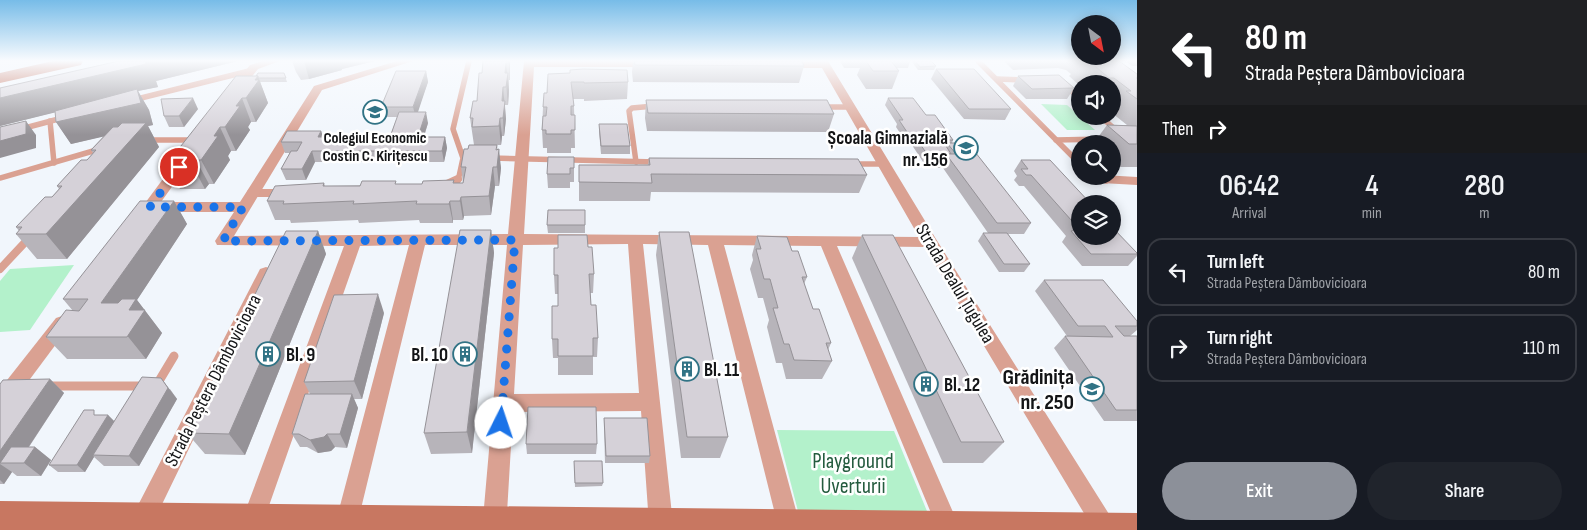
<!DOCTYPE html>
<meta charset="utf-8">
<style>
body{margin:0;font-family:"Sofia Sans Condensed",sans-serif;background:#20242c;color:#f1f3f6;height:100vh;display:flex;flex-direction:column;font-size:19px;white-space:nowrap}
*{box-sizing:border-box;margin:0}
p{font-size:16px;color:#9ea1a6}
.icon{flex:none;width:28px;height:28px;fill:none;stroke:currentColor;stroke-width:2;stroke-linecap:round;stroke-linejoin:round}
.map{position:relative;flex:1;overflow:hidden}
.panel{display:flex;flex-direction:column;background:#171b24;width:450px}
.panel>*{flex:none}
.guide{background:#202124;color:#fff;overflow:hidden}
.needle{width:32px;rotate:148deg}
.controls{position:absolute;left:1071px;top:15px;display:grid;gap:10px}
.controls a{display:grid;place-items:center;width:50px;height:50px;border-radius:50%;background:#171b24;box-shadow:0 2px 12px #0003;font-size:25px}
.pin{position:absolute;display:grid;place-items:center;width:42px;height:42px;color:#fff;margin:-21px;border:2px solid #fff;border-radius:50%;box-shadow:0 1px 5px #0007}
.me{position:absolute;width:55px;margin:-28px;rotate:4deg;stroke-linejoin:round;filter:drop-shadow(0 0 4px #0008)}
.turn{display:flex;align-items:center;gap:18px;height:105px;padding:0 25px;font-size:22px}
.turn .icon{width:65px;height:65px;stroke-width:2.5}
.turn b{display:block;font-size:35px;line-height:42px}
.then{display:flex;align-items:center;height:48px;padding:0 25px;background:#0003;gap:10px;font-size:19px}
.eta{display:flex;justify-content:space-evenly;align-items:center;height:85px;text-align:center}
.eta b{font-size:30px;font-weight:600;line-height:35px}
.cta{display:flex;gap:10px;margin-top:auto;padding:10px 25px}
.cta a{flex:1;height:58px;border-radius:30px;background:#8c9099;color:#fff;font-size:20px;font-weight:600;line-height:58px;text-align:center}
.cta a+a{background:#20242c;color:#f1f3f6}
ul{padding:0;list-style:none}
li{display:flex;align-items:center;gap:15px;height:68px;margin:0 10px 8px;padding:0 15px;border:2px solid #363941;border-radius:15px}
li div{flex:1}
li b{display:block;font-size:19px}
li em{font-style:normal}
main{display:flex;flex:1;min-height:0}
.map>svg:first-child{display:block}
</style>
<main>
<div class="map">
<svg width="1137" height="530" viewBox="0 0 1137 530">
<rect width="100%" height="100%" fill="#f1f6fc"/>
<g fill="#b3f1cb">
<polygon points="1041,104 1067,105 1095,130 1067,130"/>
<polygon points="74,265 30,330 0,332 0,281 10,269"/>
<polygon points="777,430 894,431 929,516 799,515"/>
</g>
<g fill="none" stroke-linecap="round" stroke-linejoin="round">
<g stroke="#daa192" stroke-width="5.5">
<polyline points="978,61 1080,164"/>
<polyline points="997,79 1025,80"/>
<polyline points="1065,85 1080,99"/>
<polyline points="133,100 249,71"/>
<polyline points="821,107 851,107"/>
<polyline points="1100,116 1117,131"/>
<polyline points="50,121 54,163"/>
<polyline points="21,129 66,117"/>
<polyline points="145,140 194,140"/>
<polyline points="1056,140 1104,139"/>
<polyline points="491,158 657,162"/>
<polyline points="636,162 629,111 632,108 654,106"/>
<polyline points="851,164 884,164"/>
<polyline points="1093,176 1106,181"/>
<polyline points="0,178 100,149"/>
<polyline points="458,181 463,158 453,129 469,61"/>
</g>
<g stroke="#daa192" stroke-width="8">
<polyline points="1102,179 1137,181"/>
<polyline points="445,185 458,179"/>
<polyline points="251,193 282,193"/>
<polyline points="0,269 30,237"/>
</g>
<g stroke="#daa192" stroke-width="9">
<polyline points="47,386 145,386"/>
<polyline points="156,386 174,356"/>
</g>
<g fill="#daa192" fill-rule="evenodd">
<polygon points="263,61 280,61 258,69 237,95 229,95 227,93 250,65"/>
<path d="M397,61H413L322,90L234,236L508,234L524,61H654L658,64L653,67H534L524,234L919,237L822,68H782L777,65L782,62L828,61L936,239L1119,530H1094L925,247L837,246L956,519L960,527L958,530H938L821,246L724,245L800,525L797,530H779L708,245L643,244L673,524L670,530H652L649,524L641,411L513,412L506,530H482L507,245H425L358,521L355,529L341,530L336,521L409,245L360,246L264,520L261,528L257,530L245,528L242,520L344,246L217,245L215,241L234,212H154L147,221L142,223L134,218L180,156L185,155L192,159L161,202H240L314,86ZM628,244L639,393L514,394L523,245Z"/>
<polygon points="266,267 272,269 274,273 151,527 144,530 135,527 132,519 135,511 258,273 260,269"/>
<polygon points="62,316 68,318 71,323 68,328 7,410 0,413 0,389 56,318"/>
</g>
<polygon fill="#c87761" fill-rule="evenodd" points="0,501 1137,513 1137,530 0,530"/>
<polygon fill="#b9563c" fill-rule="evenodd" points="53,61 83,61 81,65 0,83 0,73"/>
</g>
<g fill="#b7b4ba">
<polygon points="238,61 156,81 158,87 138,91 149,110 153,125 148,126 159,147 67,259 37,259 16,234 19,231 16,227 52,197 59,189 57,186 87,160 93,153 91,150 104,136 71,144 56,122 55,112 0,126 0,88"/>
<polygon points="292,61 375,61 342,69 342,70 309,79 301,80 296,72"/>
<polygon points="510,61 510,80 509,80 509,90 508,105 505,105 506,119 504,136 502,136 501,145 474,145 470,118 477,101 482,73"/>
<polygon points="633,61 802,61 804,66 799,83 633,82 632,72"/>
<polygon points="840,61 910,61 908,68 896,68 899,71 892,89 866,89 857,75 860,68 844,68"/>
<polygon points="912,61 931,61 936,66 934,70 918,70 912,62"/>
<polygon points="1004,61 1119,61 1137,74 1137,167 1112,167 1112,144 1093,144 1107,125 1127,125 1112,113 1112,84 1080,84 1080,86 1069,76 1071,74 1066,70 1058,68 1013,70"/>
<polygon points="1125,61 1137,61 1137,66 1132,66"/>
<polygon points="936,69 1011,109 1005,120 964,119 931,79"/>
<polygon points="426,71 428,82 417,112 428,123 424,137 445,137 447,148 444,162 315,162 306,180 286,180 281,169 290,153 285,153 281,142 321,131 323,137 390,137 397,117 384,117 381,107"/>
<polygon points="284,73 287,82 260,82 268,103 256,122 251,122 248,127 250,130 236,151 231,151 228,156 230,160 214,184 209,184 205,189 180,189 166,165 256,76"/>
<polygon points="570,73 628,82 627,99 584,101 584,99 573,99 574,106 575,148 571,148 571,153 547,153 547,148 543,148 542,130 543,107 547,93"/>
<polygon points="1018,76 1074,88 1067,99 1026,99 1013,86"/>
<polygon points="888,98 926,115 953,140 952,143 1031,223 1024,234 1008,234 1030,264 1024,272 999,272 978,241 983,233 988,233 943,168 927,168 910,142 906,142 896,127 897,124 885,105"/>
<polygon points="646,100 834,114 828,132 647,131 645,118"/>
<polygon points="198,109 184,127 169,127 164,116"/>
<polygon points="599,124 630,146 630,154 601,154 599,131"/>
<polygon points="468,149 497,150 501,168 499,186 495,186 491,215 464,216 463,220 453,220 453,223 420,223 419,220 359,223 358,220 291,223 290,220 275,220 267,201 324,183 325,186 422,184 454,180 454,183 463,183 461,167"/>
<polygon points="574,157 574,182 570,182 570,188 548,188 547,174"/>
<polygon points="649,158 867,175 859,193 651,192 650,201 579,201 579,165 648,165"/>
<polygon points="1021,160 1137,253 1137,256 1128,266 1082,266 1062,242 1066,236 1024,186 1019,186 1014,180 1017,176 1014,171"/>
<polygon points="174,201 187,224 137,300 162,333 146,359 67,359 46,337 73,311 63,299"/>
<polygon points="547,225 585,225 585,233 548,233"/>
<polygon points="491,230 494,253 472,453 431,454 424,433"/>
<polygon points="318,231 326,254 245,455 205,454 187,433"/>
<polygon points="659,232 728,437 720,458 681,458 656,255"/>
<polygon points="862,235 1004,442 983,463 943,463 852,258"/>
<polygon points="757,236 792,251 807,277 804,284 813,309 831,343 828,350 832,361 822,379 786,379 782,363 776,363 767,327 769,320 763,298 758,298 750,269 753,260 752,255"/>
<polygon points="588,247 594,274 593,293 590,293 591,305 598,338 597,357 593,357 593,375 558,375 558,358 553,358 552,339 558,306 558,294 555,294 554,275"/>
<polygon points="1044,280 1137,321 1137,330 1130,336 1137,336 1137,421 1104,421 1054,348 1065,336 1067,336 1035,291"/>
<polygon points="384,313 362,399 354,399 358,408 347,448 335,447 331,451 318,453 307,447 300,447 292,434 310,394 304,382"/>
<polygon points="50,379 64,393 29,447 35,447 51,460 41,476 17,476 12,472 4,484 0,484 0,384"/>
<polygon points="170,389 177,399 139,466 104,466 94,457 85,472 58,472 49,465 108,415 114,421"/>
<polygon points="604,418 650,456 649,463 605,463 604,425"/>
<polygon points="526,444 597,444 596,454 527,454"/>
<polygon points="574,461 603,483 602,486 575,487"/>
</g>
<g fill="#959297">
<polygon points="145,61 238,61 156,81 158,87 138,91 149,110 153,125 148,126 159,147 67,259 46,234 141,128 71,144 56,122 138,92 0,126 0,98"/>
<polygon points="304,61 375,61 342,69 342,70 309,79"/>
<polygon points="509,61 510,61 510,80 509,63"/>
<polygon points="506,63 509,90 508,105 505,73"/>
<polygon points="426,71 428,82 416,118 413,107"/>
<polygon points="258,76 268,103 256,122 246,98 255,80"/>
<polygon points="503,87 506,119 504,136 502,101"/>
<polygon points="193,98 198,109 184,127 179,116"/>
<polygon points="242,98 251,122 248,127 250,130 236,151 225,127 236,106"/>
<polygon points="426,112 428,123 420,148 418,137"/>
<polygon points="500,118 502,136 501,145 499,126"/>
<polygon points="26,121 36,135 36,148 0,158 0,141"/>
<polygon points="220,127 231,151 228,156 230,160 214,184 201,160 214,136"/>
<polygon points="321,131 325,142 318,137"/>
<polygon points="445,137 447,148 444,162 442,151"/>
<polygon points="497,145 498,157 499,149 501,168 499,186 497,167"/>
<polygon points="312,151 315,162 306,180 302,169"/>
<polygon points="196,160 209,184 205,189 192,165"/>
<polygon points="493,167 495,186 491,215 489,196"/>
<polygon points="461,197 464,216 463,220 460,201"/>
<polygon points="174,201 187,224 137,300 162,333 146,359 101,303"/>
<polygon points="450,201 453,220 453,223 449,204"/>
<polygon points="491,230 494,253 472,453 467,432"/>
<polygon points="318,231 326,254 245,455 229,434"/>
<polygon points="378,294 384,313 362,399 354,381"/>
<polygon points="161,378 177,399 139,466 129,456"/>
<polygon points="50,379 64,393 18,463 0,463 0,451"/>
<polygon points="352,394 358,408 347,448 340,434"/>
<polygon points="108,415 115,422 93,455 94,457 85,472 77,465"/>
<polygon points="327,434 335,447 331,451 318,453 310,440"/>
<polygon points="35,447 51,460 41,476 24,463"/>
<polygon points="0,464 12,472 4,484 0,480"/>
</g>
<g fill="#d5d1d8" stroke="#959297">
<polygon points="119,61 145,61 146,64 0,98 0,88"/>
<polygon points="483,61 509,61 509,63 506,63 505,73 508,73 506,87 503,87 502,101 505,101 503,118 500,118 499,126 472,127 473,118 470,118 473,101 477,101 479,73 482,73"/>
<polygon points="634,61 802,61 804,66 635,65"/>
<polygon points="866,61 891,61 899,71 873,71"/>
<polygon points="915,61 931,61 936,66 920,67"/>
<polygon points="1089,61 1119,61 1137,74 1137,78 1136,78 1137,78 1137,99 1126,91 1131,91 1114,78 1109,78"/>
<polygon points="583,69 627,70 628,82 584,83 584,82 571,82 574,106 571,106 571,115 575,115 575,130 571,130 571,134 546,134 546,130 542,130 543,116 546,116 547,107 543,107 544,93 547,93 548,74 570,73 570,70"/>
<polygon points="936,69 974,69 1011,109 969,109"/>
<polygon points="396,71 426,71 413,107 381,107"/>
<polygon points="258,73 284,73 286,78 258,78 258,76 256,76"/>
<polygon points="1059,75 1074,88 1032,89 1018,76"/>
<polygon points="236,76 258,76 255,80 259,80 246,98 242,98 236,106 240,106 225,127 220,127 214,136 218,136 201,160 196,160 192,165 166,165"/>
<polygon points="137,89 141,103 56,122 55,111"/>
<polygon points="193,98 179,116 164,116 161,99"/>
<polygon points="888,98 913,98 926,115 935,115 953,140 944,140 947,143 946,146 951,154 946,154 944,158 947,161 931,160 914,135 909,135 899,120 903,120"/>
<polygon points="646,100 827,100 834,114 648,113"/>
<polygon points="399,112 426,112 418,137 445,137 442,151 312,151 302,169 281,169 291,151 297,151 302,142 281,142 287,131 321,131 318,137 390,137"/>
<polygon points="26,121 26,134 0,141 0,127"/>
<polygon points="122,123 146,123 46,234 16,234 22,227 16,227 45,197 52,197 62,186 57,186 81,160 87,160 96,150 91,150 113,127 118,127"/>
<polygon points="599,124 627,124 630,146 601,146"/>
<polygon points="1107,125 1137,126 1137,144 1129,144"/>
<polygon points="947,143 968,143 1031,223 997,223 946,154 956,154"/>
<polygon points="469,145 497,145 496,150 499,149 497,167 493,167 489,196 461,197 460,201 450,201 449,204 416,204 417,201 353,204 354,201 283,204 284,201 267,201 275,186 324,183 323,186 360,186 362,181 396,181 395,184 422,184 423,181 454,180 453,183 463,183 466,167 461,167 464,149 468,149"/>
<polygon points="548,157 574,157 574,168 570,168 570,174 547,174"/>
<polygon points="649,158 858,159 867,175 651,174 652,183 579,182 579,165 650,165"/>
<polygon points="1021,160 1050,160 1091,204 1080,204 1080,236 1112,236 1112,227 1137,253 1137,254 1091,254 1071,231 1080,230 1031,175 1026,175 1021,169 1028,169"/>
<polygon points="140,201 174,201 101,303 118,303 122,299 136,299 129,310 145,310 127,337 46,337 66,310 79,311 88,299 63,299"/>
<polygon points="548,210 585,210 585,225 547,225"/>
<polygon points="460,230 491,230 467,432 424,433"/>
<polygon points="286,231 318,231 229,434 187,433"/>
<polygon points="659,232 689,232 728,437 687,437"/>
<polygon points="983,233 1007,233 1030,264 1004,264"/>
<polygon points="558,235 587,235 588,247 592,247 594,274 589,274 591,305 596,305 598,338 593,338 593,356 558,356 558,339 552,339 552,306 558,306 558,275 554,275 554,248 558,248"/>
<polygon points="862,235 893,235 1004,442 961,442"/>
<polygon points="757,236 787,237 792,251 798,251 807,277 802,277 813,309 819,309 831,343 826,343 832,361 794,360 789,344 784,344 773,308 778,308 770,279 764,279 756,249 761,249"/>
<polygon points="1044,280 1103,280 1137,321 1137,326 1115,326 1124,336 1137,336 1137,410 1116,410 1065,336 1113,337 1105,326 1078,326"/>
<polygon points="378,294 354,381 304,382 334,295"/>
<polygon points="142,377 161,378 168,388 129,456 93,455"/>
<polygon points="50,379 0,451 0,384 3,380"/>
<polygon points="305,394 352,394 340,434 327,434 324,437 310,440 299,434 292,434"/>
<polygon points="528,407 596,407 597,444 526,444"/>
<polygon points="84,410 94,410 94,415 108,415 77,465 49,465"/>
<polygon points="604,418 647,418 650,456 606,456"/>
<polygon points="11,447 35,447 24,463 0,463"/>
<polygon points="574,461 602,461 603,483 575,483"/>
</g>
<linearGradient id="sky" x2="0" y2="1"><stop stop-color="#77bce8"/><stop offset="0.45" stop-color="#f9fbfe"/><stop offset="1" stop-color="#f9fbfe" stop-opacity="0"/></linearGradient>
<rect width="1137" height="135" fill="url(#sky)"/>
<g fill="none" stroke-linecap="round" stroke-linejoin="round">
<polyline stroke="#1a73e8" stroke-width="9" stroke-dasharray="0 16.2" points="179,167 150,207 243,207 223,241 515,240 501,423"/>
</g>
<defs>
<g id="school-ring" transform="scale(1.25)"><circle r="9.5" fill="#fff" stroke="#317385" stroke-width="1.5"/><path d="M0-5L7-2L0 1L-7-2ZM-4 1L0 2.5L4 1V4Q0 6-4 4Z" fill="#317385"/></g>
<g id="building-ring" transform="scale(1.25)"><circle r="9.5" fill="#fff" stroke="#317385" stroke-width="1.5"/><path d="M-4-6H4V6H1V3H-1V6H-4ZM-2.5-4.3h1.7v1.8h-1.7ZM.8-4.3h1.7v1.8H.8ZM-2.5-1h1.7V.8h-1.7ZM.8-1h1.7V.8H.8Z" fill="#317385"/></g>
</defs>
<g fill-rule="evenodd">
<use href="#school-ring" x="375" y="112"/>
<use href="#school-ring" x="966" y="148"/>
<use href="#building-ring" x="268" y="354"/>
<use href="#building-ring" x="465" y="354"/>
<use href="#building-ring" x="687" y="369"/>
<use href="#building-ring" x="926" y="384"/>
<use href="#school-ring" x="1092" y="389"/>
</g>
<g text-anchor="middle" stroke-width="5" stroke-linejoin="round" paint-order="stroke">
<g font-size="16" font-weight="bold" fill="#131416" stroke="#fff">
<text x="375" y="143">Colegiul Economic<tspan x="375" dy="18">Costin C. Kirițescu</tspan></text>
</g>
<g font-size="19" font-weight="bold" fill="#131416" stroke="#fff" text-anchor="start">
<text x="948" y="144" text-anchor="end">Școala Gimnazială<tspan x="948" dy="22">nr. 156</tspan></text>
<text x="286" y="361">Bl. 9</text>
<text x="448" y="361" text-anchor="end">Bl. 10</text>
<text x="704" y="376">Bl. 11</text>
<text x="944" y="391">Bl. 12</text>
</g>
<g font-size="19" fill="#131416" stroke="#fff">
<text transform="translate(956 283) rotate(59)" y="7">Strada Dealul Țugulea</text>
<text transform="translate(212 380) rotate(-63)" y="7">Strada Peștera Dâmbovicioara</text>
</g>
<g font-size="22" font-weight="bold" fill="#131416" stroke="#fff" text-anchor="end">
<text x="1074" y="384">Grădinița<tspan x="1074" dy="25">nr. 250</tspan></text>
</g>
<g font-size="22" fill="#245b3e" stroke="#fff">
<text x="853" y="468">Playground<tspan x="853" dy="25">Uverturii</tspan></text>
</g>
</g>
</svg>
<div class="controls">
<a><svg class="needle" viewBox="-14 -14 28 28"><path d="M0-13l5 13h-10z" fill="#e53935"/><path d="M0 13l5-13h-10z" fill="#9ea1a6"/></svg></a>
<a><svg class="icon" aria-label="sound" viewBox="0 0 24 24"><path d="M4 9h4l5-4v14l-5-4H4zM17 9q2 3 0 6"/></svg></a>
<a><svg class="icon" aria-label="search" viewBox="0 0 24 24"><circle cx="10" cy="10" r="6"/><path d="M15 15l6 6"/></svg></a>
<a><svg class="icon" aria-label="layers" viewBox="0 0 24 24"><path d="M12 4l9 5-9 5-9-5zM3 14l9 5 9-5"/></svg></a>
</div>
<div class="pin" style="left:179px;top:167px;background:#d93025"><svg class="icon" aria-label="arrive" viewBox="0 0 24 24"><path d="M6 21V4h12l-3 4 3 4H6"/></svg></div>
<svg class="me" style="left:501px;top:423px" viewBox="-20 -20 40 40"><circle r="19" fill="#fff"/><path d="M0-13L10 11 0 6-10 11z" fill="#1a73e8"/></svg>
</div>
<section class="panel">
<div class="guide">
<div class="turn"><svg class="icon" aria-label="left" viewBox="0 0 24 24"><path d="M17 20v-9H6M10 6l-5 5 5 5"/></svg><div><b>80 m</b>Strada Peștera Dâmbovicioara</div></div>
<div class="then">Then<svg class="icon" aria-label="right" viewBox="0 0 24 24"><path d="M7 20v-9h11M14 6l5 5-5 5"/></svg></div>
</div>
<div class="eta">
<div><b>06:42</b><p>Arrival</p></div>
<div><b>4</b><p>min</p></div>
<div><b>280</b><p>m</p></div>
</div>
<ul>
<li><svg class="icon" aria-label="left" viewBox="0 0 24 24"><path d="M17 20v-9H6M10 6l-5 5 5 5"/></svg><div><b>Turn left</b><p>Strada Peștera Dâmbovicioara</p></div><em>80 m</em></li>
<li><svg class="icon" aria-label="right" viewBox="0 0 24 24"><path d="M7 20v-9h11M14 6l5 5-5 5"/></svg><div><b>Turn right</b><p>Strada Peștera Dâmbovicioara</p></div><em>110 m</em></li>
</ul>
<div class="cta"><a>Exit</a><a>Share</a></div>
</section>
</main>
